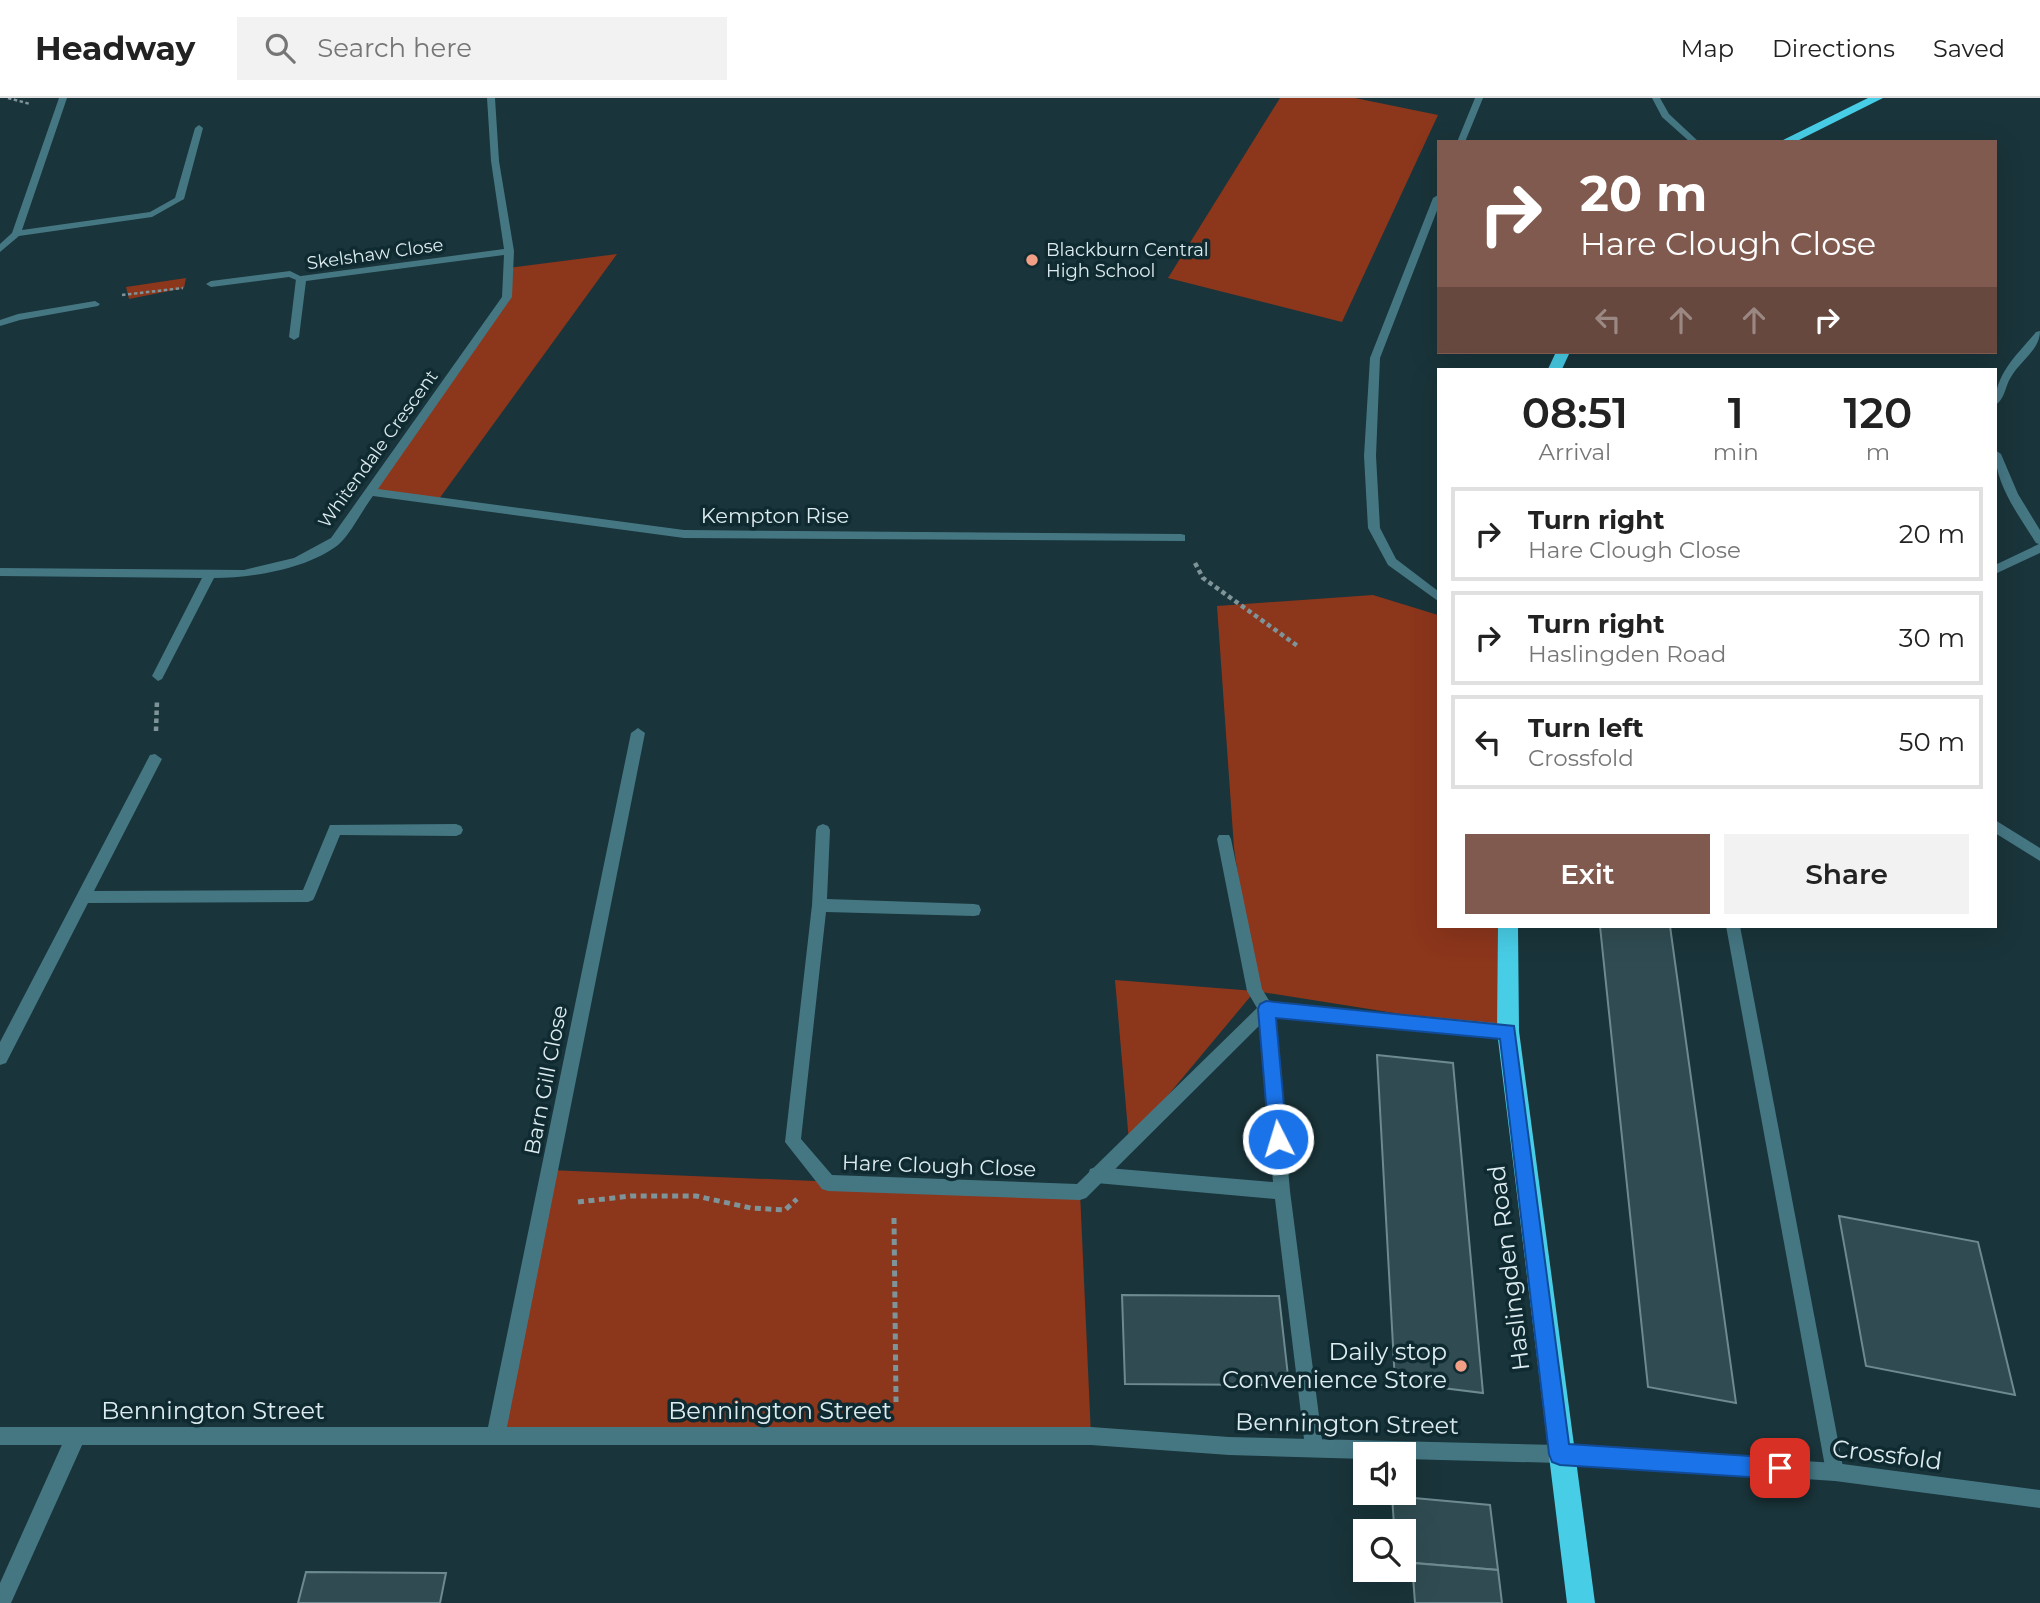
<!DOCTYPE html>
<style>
body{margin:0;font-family:Montserrat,sans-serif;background:#f2f2f2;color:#222;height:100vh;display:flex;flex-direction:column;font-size:26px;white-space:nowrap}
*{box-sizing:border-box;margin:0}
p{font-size:23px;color:#767676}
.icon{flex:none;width:38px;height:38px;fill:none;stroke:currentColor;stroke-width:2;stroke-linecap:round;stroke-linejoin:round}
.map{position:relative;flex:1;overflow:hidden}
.details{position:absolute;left:1437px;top:270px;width:560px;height:560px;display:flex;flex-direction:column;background:#fff;border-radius:0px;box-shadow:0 7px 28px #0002}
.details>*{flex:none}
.top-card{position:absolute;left:1437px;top:42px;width:560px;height:214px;border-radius:0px;box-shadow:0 7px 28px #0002;background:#805a4f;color:#fff;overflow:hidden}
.buttons{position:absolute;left:1353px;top:1344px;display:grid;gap:14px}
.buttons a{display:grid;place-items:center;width:63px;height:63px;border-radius:0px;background:#fff;box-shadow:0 7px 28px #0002;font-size:35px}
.pin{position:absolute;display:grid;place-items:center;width:60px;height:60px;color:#fff;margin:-30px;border-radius:14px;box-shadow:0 4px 10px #0006}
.me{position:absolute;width:77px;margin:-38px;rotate:355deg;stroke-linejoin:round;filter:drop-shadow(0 0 5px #0008)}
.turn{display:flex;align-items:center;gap:24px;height:147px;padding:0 28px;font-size:32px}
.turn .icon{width:91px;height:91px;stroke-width:2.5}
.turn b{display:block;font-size:49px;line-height:60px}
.lanes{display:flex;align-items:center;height:66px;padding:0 28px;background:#0003;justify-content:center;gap:35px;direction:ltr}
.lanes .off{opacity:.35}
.eta{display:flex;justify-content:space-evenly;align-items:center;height:119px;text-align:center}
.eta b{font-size:42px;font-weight:600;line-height:49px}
.button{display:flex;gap:14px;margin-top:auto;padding:14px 28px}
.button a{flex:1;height:80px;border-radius:0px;background:#805a4f;color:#fff;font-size:28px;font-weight:600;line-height:80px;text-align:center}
.button a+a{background:#f2f2f2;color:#222}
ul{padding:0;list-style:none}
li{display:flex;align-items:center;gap:21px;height:94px;margin:0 14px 10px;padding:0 14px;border:4px solid #e0e0e0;border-radius:0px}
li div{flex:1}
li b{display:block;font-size:26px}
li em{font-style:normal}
header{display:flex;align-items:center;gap:42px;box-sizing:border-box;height:98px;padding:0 35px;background:#fff;border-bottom:2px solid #e0e0e0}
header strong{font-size:33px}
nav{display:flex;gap:38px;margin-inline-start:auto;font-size:24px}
.search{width:490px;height:63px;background:#f2f2f2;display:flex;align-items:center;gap:18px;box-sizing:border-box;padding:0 24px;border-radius:0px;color:#767676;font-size:26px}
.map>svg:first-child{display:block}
</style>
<header>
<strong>Headway</strong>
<div class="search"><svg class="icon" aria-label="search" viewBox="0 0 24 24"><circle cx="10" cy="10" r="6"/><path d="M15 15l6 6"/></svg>Search here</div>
<nav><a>Map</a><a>Directions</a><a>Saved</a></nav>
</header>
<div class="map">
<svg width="2040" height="1505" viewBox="0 0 2040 1505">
<rect width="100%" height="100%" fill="#19343a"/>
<g fill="#8c361c">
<polygon points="1280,0 1355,0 1438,17 1342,224 1168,180"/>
<polygon points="617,156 439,401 372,394 507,199 508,170"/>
<polygon points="186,180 184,190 129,201 126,189"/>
<polygon points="1373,497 1438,517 1438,828 1508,828 1508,933 1255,893 1129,1044 1115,882 1255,893 1234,750 1217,508"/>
<polygon points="549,1072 1080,1094 1091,1338 496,1337"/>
</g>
<g fill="#304c52" stroke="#6d8a90" stroke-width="2">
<polygon points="1600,828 1670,828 1736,1305 1648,1289"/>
<polygon points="1377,957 1453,965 1483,1295 1395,1284"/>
<polygon points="1839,1118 1978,1144 2015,1297 1866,1268"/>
<polygon points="1122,1197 1279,1198 1289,1287 1125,1286"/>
<polygon points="1392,1398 1490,1407 1498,1472 1404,1464 1404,1433 1365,1433 1365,1453 1363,1424 1394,1427"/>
<polygon points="1412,1465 1498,1472 1502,1505 1415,1505"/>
<polygon points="306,1474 446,1475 440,1505 298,1505"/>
</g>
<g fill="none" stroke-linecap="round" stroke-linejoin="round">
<g stroke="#7f9499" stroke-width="2.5" stroke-dasharray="3.5 2.5" stroke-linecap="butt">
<polyline points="8,0 30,6"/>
<polyline points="122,197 183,190"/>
</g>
<g stroke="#7f9499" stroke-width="4.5" stroke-dasharray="4.5 3.5" stroke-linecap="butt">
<polyline points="1195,465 1203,480 1299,549"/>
<polyline points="156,633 157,603"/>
</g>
<g stroke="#7f9499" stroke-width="5" stroke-dasharray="6 4.5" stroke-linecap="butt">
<polyline points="578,1104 631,1098 696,1098 751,1110 785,1112 797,1101"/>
<polyline points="894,1120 896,1304"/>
</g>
<g fill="#457783" fill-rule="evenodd">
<polygon points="1475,0 1483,0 1465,44 1457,44"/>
<polygon points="1652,0 1660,0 1669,16 1699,44 1690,44 1662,19"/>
<polygon points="1438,97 1438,110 1380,260 1376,358 1380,430 1396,461 1438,493 1438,503 1388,467 1368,430 1364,358 1370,260 1433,100"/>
<polygon points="290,173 306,181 301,184 289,179 211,189 206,186 211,183"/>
<polygon points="95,203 100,206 98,208 20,222 0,228 0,222 18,216"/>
<polygon points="1995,722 2040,750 2040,763 1995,735"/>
<polygon points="1726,828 1740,828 1844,1374 1842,1381 1835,1383 1828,1381 1826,1374"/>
<polygon points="1266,904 1271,906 1274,911 1290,1093 1323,1349 1321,1356 1314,1358 1307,1356 1305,1349 1275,1101 1096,1085 1090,1083 1088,1077 1090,1071 1096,1069 1273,1084 1258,911 1261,906"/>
<polygon points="76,1329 83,1331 85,1338 83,1345 11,1505 0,1505 0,1485 69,1331"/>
</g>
<g fill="#457783" fill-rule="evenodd">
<polygon points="59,0 67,0 22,132 150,114 175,100 195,30 199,27 203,30 184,101 152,119 19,138 0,154 0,146 12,135"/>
<path d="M487,0H495L499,63L514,153L512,199L378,391L684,432L1181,436L1185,437V443L684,440L373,398C363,411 350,437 338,447C307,471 252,480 214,480L162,581L158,583L152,578L202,480L0,478V470L244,472L294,460L331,440L502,199L504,157L306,183L299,239L294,242L289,239L296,181L301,178L504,151L491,63Z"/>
<path d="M2040,233C2040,252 2020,263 2011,279C2005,288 2005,302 1995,307C1995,275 2017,257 2036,234Z"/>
<path d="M1995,352L2001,356L2018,396L2040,432V455L1995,476V467L2039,446L2036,445C2018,416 1995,387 1995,352Z"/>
<polygon points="638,630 645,635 507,1329 1091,1329 1229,1339 1560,1347 1835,1365 2040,1392 2040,1410 1835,1383 1560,1365 1404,1361 1404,1356 1365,1356 1365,1361 1229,1357 1091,1347 0,1347 0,1329 488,1329 631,635"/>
<polygon points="155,656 162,661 94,793 303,792 330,727 456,726 461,728 463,732 461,736 456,738 340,737 315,798 313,802 308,804 88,805 6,965 0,967 0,944 150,657"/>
<polygon points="823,726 828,728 830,732 827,801 974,806 979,807 981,812 979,817 974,818 826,814 801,1041 832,1077 1077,1086 1257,910 1247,893 1217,741 1219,737 1229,737 1231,741 1262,891 1270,904 1508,926 1513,928 1516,933 1513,938 1508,940 1269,918 1086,1100 1080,1102 828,1093 822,1091 785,1044 812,807 816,732 818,728"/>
</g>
<g fill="#48cde6" fill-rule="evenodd">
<polygon points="1868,0 1883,0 1795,44 1779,44"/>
<polygon points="1556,254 1570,254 1562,271 1548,271"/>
<polygon points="1498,828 1518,828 1519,933 1595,1505 1567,1505 1497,933"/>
</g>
</g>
<polygon fill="#1a73e8" stroke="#114b97" stroke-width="2" points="1266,903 1514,928 1569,1346 1780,1360 1787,1363 1790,1370 1787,1378 1780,1381 1560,1367 1552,1364 1549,1356 1500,941 1276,920 1287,1041 1284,1048 1278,1050 1271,1048 1269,1041 1258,911 1260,906"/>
<g fill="#f39f85" stroke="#0f2a30" stroke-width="2.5">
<circle cx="1032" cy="162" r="7"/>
<circle cx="1461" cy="1268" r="7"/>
</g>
<g text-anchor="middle" stroke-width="7" stroke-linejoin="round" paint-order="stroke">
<g font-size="18" fill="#ddecf0" stroke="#0f2a30" text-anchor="start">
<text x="1046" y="158">Blackburn Central<tspan x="1046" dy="21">High School</tspan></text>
</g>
<g font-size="18" fill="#ddecf0" stroke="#0f2a30">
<text transform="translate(375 156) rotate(-8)" y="6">Skelshaw Close</text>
<text transform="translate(378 351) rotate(-54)" y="6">Whitendale Crescent</text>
</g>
<g font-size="21" fill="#ddecf0" stroke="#0f2a30">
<text x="775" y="425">Kempton Rise</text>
<text transform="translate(546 982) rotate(-79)" y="7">Barn Gill Close</text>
<text transform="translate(939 1068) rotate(2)" y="7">Hare Clough Close</text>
</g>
<g font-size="24" fill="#ddecf0" stroke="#0f2a30">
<text transform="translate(1509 1170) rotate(-97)" y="8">Haslingden Road</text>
<text x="213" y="1321">Bennington Street</text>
<text x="780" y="1321">Bennington Street</text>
<text transform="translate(1347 1326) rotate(1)" y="8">Bennington Street</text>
<text transform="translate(1887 1357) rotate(7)" y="8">Crossfold</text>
</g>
<g font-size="24" fill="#ddecf0" stroke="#0f2a30" text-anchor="end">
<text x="1447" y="1262">Daily stop<tspan x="1447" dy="28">Convenience Store</tspan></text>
</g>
</g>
</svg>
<div class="buttons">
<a><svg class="icon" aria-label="sound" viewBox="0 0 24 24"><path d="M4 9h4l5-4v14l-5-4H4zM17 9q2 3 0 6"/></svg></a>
<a><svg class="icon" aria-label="search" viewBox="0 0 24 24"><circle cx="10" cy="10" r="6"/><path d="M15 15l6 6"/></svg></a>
</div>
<div class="pin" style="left:1780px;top:1370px;background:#d93025"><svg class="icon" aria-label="arrive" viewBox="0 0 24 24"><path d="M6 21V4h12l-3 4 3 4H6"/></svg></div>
<svg class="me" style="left:1278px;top:1041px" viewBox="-20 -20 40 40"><circle r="17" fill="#1a73e8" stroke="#fff" stroke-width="3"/><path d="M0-11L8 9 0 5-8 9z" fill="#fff"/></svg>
<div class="top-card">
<div class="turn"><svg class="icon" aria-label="right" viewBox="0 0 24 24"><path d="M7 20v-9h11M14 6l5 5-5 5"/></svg><div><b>20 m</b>Hare Clough Close</div></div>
<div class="lanes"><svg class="icon off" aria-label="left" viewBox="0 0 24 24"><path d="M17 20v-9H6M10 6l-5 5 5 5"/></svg><svg class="icon off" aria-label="ahead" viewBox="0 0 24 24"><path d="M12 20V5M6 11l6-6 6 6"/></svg><svg class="icon off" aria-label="ahead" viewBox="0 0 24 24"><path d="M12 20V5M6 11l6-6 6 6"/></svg><svg class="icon" aria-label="right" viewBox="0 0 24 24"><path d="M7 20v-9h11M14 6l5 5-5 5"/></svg></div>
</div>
<section class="details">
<div class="eta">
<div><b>08:51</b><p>Arrival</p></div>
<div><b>1</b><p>min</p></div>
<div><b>120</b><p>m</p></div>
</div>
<ul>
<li><svg class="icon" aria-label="right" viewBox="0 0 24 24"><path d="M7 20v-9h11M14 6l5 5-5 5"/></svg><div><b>Turn right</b><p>Hare Clough Close</p></div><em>20 m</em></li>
<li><svg class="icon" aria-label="right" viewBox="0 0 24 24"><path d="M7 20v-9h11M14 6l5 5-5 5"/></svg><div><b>Turn right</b><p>Haslingden Road</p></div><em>30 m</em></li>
<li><svg class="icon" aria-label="left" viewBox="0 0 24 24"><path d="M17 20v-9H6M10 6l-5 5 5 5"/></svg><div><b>Turn left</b><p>Crossfold</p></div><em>50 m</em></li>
</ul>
<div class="button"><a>Exit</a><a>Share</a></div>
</section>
</div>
